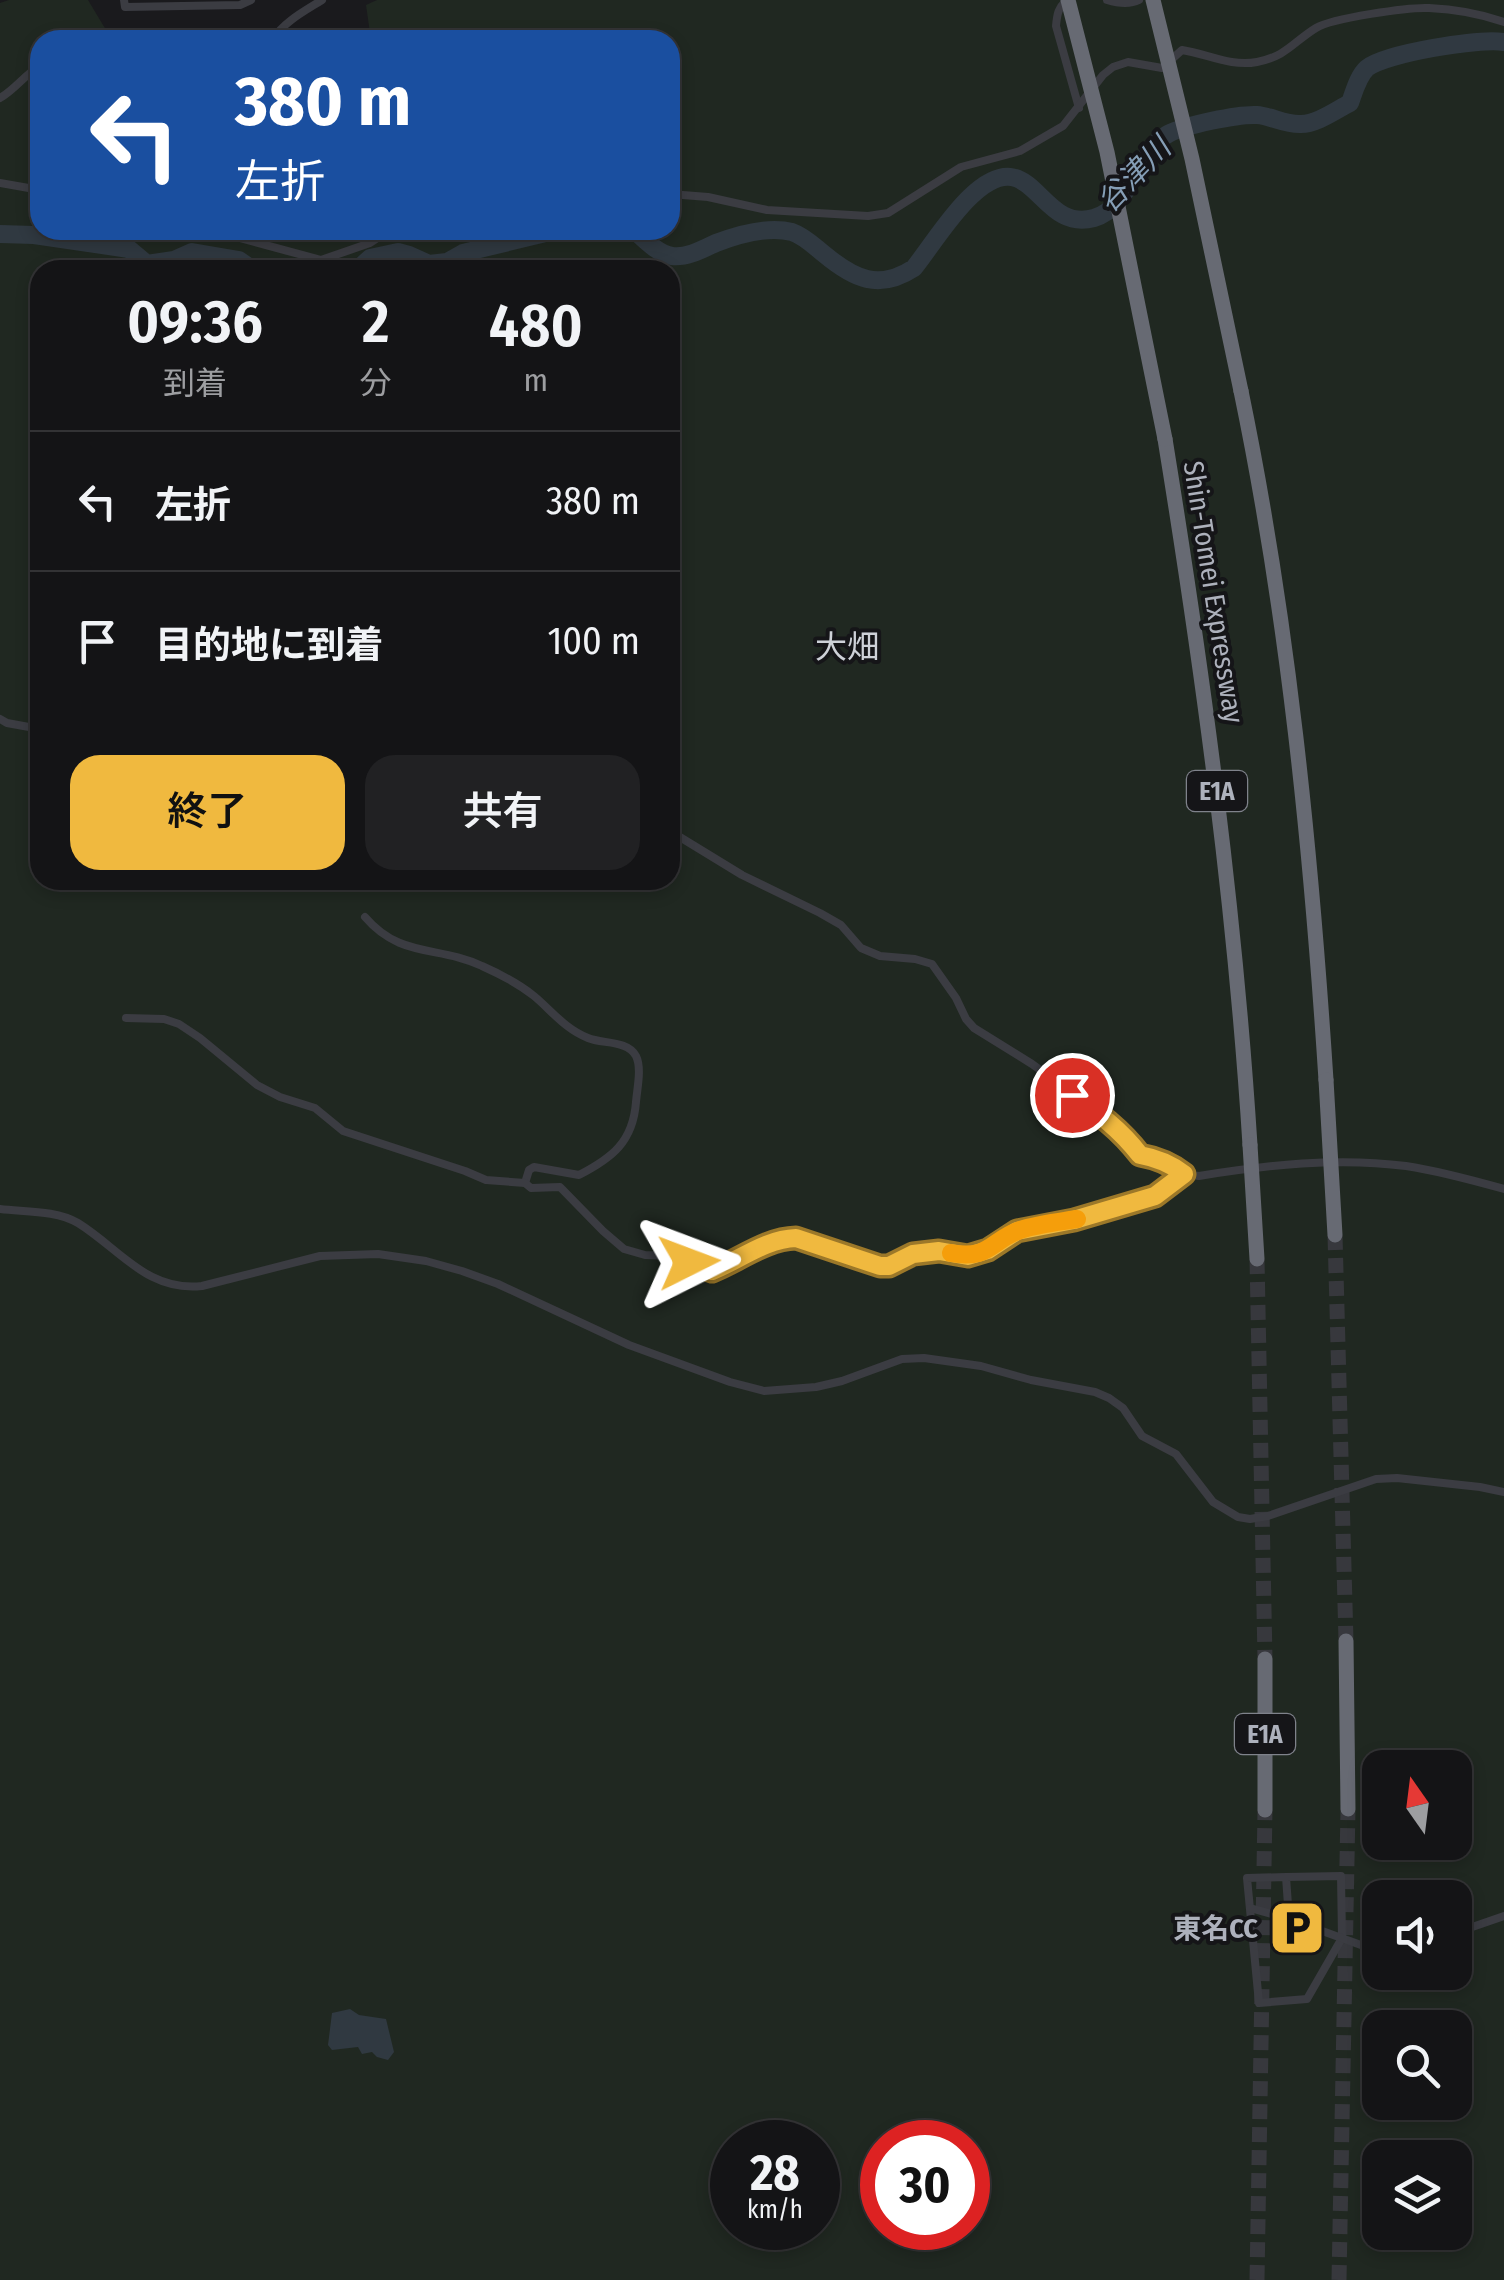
<!DOCTYPE html>
<html lang="ja">
<meta charset="utf-8">
<style>
body{margin:0;font-family:"Fira Sans Condensed","Noto Sans JP",sans-serif;background:#212123;color:#f1f3f6;height:100vh;display:flex;flex-direction:column;font-size:38px;white-space:nowrap}
*{box-sizing:border-box;margin:0}
p{font-size:32px;color:#9d9ea1}
.icon{flex:none;width:55px;height:55px;fill:none;stroke:currentColor;stroke-width:2;stroke-linecap:round;stroke-linejoin:round}
.map{position:relative;flex:1;overflow:hidden}
.sheet{position:absolute;left:30px;top:260px;width:650px;height:630px;display:flex;flex-direction:column;background:#141416;border-radius:30px;box-shadow:0 5px 15px #0003,0 0 0 2px #333335}
.sheet>*{flex:none}
.guide{position:absolute;left:30px;top:30px;width:650px;height:210px;border-radius:30px;box-shadow:0 5px 15px #0003,0 0 0 2px #333335;background:#1a4fa0;color:#fff;overflow:hidden}
.needle{width:65px;rotate:346deg}
.controls{position:absolute;left:1362px;top:1750px;display:grid;gap:20px}
.controls a{display:grid;place-items:center;width:110px;height:110px;border-radius:20px;background:#141416;box-shadow:0 5px 15px #0003,0 0 0 2px #333335;font-size:50px}
.speed{position:absolute;left:710px;top:2120px;display:flex;gap:20px;font-size:50px;font-weight:700;text-align:center}
.speed>*{display:grid;place-content:center;width:130px;height:130px;border-radius:50%;background:#141416;box-shadow:0 5px 15px #0003,0 0 0 2px #333335;line-height:1}
.speed small{font-size:25px;font-weight:400}
.speed .limit{border:15px solid #d22;background:#fff;color:#111}
.pin{position:absolute;display:grid;place-items:center;width:85px;height:85px;color:#fff;margin:-42px;border:5px solid #fff;border-radius:50%;box-shadow:0 2px 10px #0007}
.me{position:absolute;width:110px;margin:-55px;rotate:87deg;stroke-linejoin:round;filter:drop-shadow(0 0 8px #0008)}
.turn{display:flex;align-items:center;gap:35px;height:210px;padding:0 40px;font-size:45px}
.turn .icon{width:130px;height:130px;stroke-width:2.5}
.turn b{display:block;font-size:70px;line-height:85px}
.eta{display:flex;justify-content:space-evenly;align-items:center;height:170px;text-align:center}
.eta b{font-size:60px;font-weight:600;line-height:70px}
.action{display:flex;gap:20px;margin-top:auto;padding:20px 40px}
.action a{flex:1;height:115px;border-radius:30px;background:#f0b93f;color:#111;font-size:40px;font-weight:600;line-height:115px;text-align:center}
.action a+a{background:#212123;color:#f1f3f6}
ul{padding:0;list-style:none}
li{display:flex;align-items:center;gap:30px;height:140px;padding:0 40px;border-top:2px solid #333335}
li div{flex:1}
li b{display:block;font-size:38px}
li em{font-style:normal}
.map>svg:first-child{display:block}
</style>
<div class="map">
<svg width="1504" height="2280" viewBox="0 0 1504 2280">
<rect width="100%" height="100%" fill="#1a1a1d"/>
<path fill="#202821" fill-rule="evenodd" d="M9,0H88L112,40H40V230H670V40H371L366,5L377,0H1504V2280H0V3ZM40,270H670V880H40ZM1380,1768H1455V1842H1380ZM1380,1898H1455V1972H1380ZM1380,2028H1455V2102H1380ZM732,2142H818V2228H732ZM882,2142H968V2228H882ZM1380,2158H1455V2232H1380Z"/>
<polygon fill="#303941" points="350,2009 359,2015 386,2019 394,2052 388,2060 377,2057 372,2052 362,2054 358,2047 332,2050 328,2045 332,2013"/>
<g fill="none" stroke-linecap="round" stroke-linejoin="round">
<g stroke="#303941" stroke-width="18">
<path d="M634,230C644,239 658,254 672,256C687,258 703,249 716,243C737,235 769,226 792,232C804,236 814,246 824,254C854,279 879,291 914,268C932,245 949,217 970,197C1034,136 1037,234 1094,218C1132,207 1135,152 1168,134C1185,125 1238,114 1257,115C1271,116 1286,125 1301,124C1317,124 1336,110 1350,103C1354,92 1358,76 1367,68C1386,53 1480,38 1504,42"/>
<polyline points="0,234 34,235 129,249 147,264 174,260 192,252 239,260 253,270"/>
<polyline points="357,270 370,258 398,252 409,255 429,264 447,262 463,253 558,230"/>
</g>
<g stroke="#37383d" stroke-width="15" stroke-dasharray="15 8" stroke-linecap="butt">
<polyline points="1335,1235 1346,1641"/>
<polyline points="1257,1259 1265,1659"/>
<polyline points="1257,2280 1265,1810"/>
<polyline points="1339,2280 1348,1809"/>
</g>
<g stroke="#3b3c42" stroke-width="8">
<polyline points="124,0 125,7 240,5 251,0"/>
<path d="M1068,0C1058,6 1057,15 1056,26L1079,108"/>
<path d="M1107,0C1117,3 1129,5 1139,0"/>
<path d="M272,40C285,21 303,12 322,0"/>
<path d="M0,98C16,89 25,74 40,66"/>
<polyline points="0,183 40,190"/>
<path d="M670,194L708,197L767,210L868,216L888,213L961,167L1020,151L1063,126L1103,75L1113,67L1128,62L1162,68L1182,50C1208,54 1230,67 1257,62C1287,56 1293,42 1316,28C1332,18 1409,7 1429,8C1453,9 1481,14 1504,22"/>
<polyline points="210,230 321,260 370,243 390,230"/>
<polyline points="0,719 7,723 40,729"/>
<path d="M670,831L742,875L820,913L841,925L861,948L880,956L915,959L932,964L956,998L966,1019L974,1028L1032,1064L1109,1120L1140,1155L1158,1159L1184,1174L1199,1176C1267,1165 1337,1157 1406,1166C1439,1171 1472,1180 1504,1189"/>
<path d="M365,917C401,959 438,945 482,966C500,974 519,984 534,996C552,1011 565,1029 588,1038C602,1044 628,1040 636,1056C642,1068 637,1089 636,1102C633,1142 612,1158 579,1175L534,1167L529,1170L525,1183"/>
<path d="M126,1018L164,1019L179,1024L200,1038L257,1085L280,1097L315,1108L343,1131L465,1171L486,1180L525,1183L531,1188L560,1187L603,1231L624,1249L645,1255L672,1256L712,1271C740,1260 765,1239 796,1238L880,1266H889L913,1255L939,1251L969,1257L988,1250L1017,1231L1074,1220L1155,1196L1184,1174"/>
<path d="M0,1209C25,1212 56,1210 78,1223C120,1249 147,1292 202,1286L320,1256L378,1254L426,1261L462,1271L498,1284L629,1345L730,1382L764,1391L816,1387L842,1381L902,1359L924,1358L981,1366L1031,1380L1095,1392L1109,1398L1123,1408L1142,1436L1176,1454L1213,1502L1238,1517L1250,1519L1268,1516L1376,1479L1397,1478L1480,1487L1504,1492"/>
<polyline points="1286,1877 1247,1878 1259,2003 1307,1999 1342,1938 1341,1876 1286,1877 1289,1919"/>
<polyline points="1250,1908 1289,1919 1372,1949 1380,1950"/>
<polyline points="1455,1933 1504,1916"/>
</g>
<g stroke="#676a73" stroke-width="15">
<path d="M1241,391C1288,618 1311,848 1326,1080"/>
<path d="M1165,439C1203,673 1235,908 1250,1145"/>
<polyline points="1346,1641 1348,1809"/>
<polyline points="1265,1659 1265,1810"/>
</g>
<g stroke="#676a73" stroke-width="15">
<polyline points="1068,0 1107,152 1165,439"/>
<polyline points="1153,0 1192,159 1241,391"/>
<polyline points="1326,1080 1335,1235"/>
<polyline points="1250,1145 1257,1259"/>
</g>
</g>
<g fill="none" stroke-linecap="round" stroke-linejoin="round">
<g stroke="#9c7829" stroke-width="25">
<path id="route" d="M689,1262L712,1271C740,1260 765,1239 796,1238L880,1266H889L913,1254L939,1251L968,1256L988,1250L1017,1231L1074,1220L1155,1196L1184,1174C1170,1163 1157,1158 1140,1155C1120,1129 1098,1113 1072,1095"/>
</g>
<use href="#route" stroke="#f0b93f" stroke-width="18"/>
<path stroke="#f59e0b" stroke-width="18" d="M951,1253C990,1260 990,1241 1020,1230C1038,1224 1058,1222 1077,1219"/>
</g>
<defs>
<g id="parking-square" transform="scale(2.875)"><rect x="-9" y="-9" width="18" height="18" rx="4" fill="#f0b93f" stroke="#151518"/><path d="M-3.5-5.5H1a3.5 3.5 0 0 1 0 7H-1V5.5H-3.5ZM-1-3.4V-.6H.8a1.4 1.4 0 0 0 0-2.8Z" fill="#111"/></g>
</defs>
<g fill-rule="evenodd">
<use href="#parking-square" x="1297" y="1928"/>
</g>
<g text-anchor="middle" stroke-width="8" stroke-linejoin="round" paint-order="stroke">
<g fill="#151518" stroke="#7f828b" stroke-width="2.5">
<rect x="1187" y="771" width="60" height="40" rx="8"/>
<rect x="1235" y="1714" width="60" height="40" rx="8"/>
</g>
<g font-size="25" font-weight="bold" fill="#adb1bc">
<text x="1217" y="800">E1A</text>
<text x="1265" y="1743">E1A</text>
</g>
<g font-size="28" fill="#adb1bc" stroke="#151518">
<text transform="translate(1214 592) rotate(81)" y="10">Shin-Tomei Expressway</text>
</g>
<g font-size="28" font-weight="bold" fill="#adb1bc" stroke="#151518" text-anchor="end">
<text x="1258" y="1938">東名CC</text>
</g>
<g font-size="30" font-style="italic" fill="#859eb6" stroke="#151518">
<text transform="translate(1134 175) rotate(-46)" y="10">谷津川</text>
</g>
<g font-size="32" fill="#ced1d8" stroke="#151518">
<text x="847" y="658">大畑</text>
</g>
</g>
</svg>
<div class="controls">
<a><svg class="needle" viewBox="-14 -14 28 28"><path d="M0-13l5 13h-10z" fill="#e53935"/><path d="M0 13l5-13h-10z" fill="#9d9ea1"/></svg></a>
<a><svg class="icon" aria-label="sound" viewBox="0 0 24 24"><path d="M4 9h4l5-4v14l-5-4H4zM17 9q2 3 0 6"/></svg></a>
<a><svg class="icon" aria-label="search" viewBox="0 0 24 24"><circle cx="10" cy="10" r="6"/><path d="M15 15l6 6"/></svg></a>
<a><svg class="icon" aria-label="layers" viewBox="0 0 24 24"><path d="M12 4l9 5-9 5-9-5zM3 14l9 5 9-5"/></svg></a>
</div>
<div class="speed"><div>28<small>km/h</small></div><div class="limit">30</div></div>
<div class="pin" style="left:1072px;top:1095px;background:#d93025"><svg class="icon" aria-label="arrive" viewBox="0 0 24 24"><path d="M6 21V4h12l-3 4 3 4H6"/></svg></div>
<svg class="me" style="left:689px;top:1262px" viewBox="-20 -20 40 40"><path d="M0-17L14 15 0 8-14 15z" fill="#f0b93f" stroke="#fff" stroke-width="4"/></svg>
<div class="guide">
<div class="turn"><svg class="icon" aria-label="left" viewBox="0 0 24 24"><path d="M17 20v-9H6M10 6l-5 5 5 5"/></svg><div><b>380 m</b>左折</div></div>
</div>
<section class="sheet">
<div class="eta">
<div><b>09:36</b><p>到着</p></div>
<div><b>2</b><p>分</p></div>
<div><b>480</b><p>m</p></div>
</div>
<ul>
<li><svg class="icon" aria-label="left" viewBox="0 0 24 24"><path d="M17 20v-9H6M10 6l-5 5 5 5"/></svg><div><b>左折</b></div><em>380 m</em></li>
<li><svg class="icon" aria-label="arrive" viewBox="0 0 24 24"><path d="M6 21V4h12l-3 4 3 4H6"/></svg><div><b>目的地に到着</b></div><em>100 m</em></li>
</ul>
<div class="action"><a>終了</a><a>共有</a></div>
</section>
</div>
